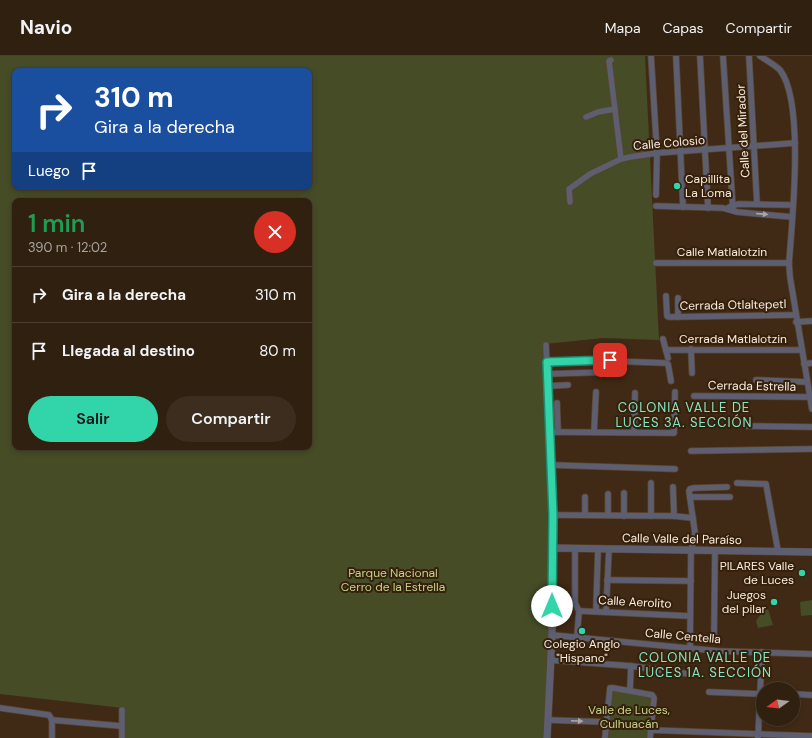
<!DOCTYPE html>
<html lang="es">
<meta charset="utf-8">
<style>
body{margin:0;font-family:"DM Sans",sans-serif;background:#3c2d1e;color:#f1f3f6;height:100vh;display:flex;flex-direction:column;font-size:15px;white-space:nowrap}
*{box-sizing:border-box;margin:0}
p{font-size:13px;color:#a8a39f}
.icon{flex:none;width:22px;height:22px;fill:none;stroke:currentColor;stroke-width:2;stroke-linecap:round;stroke-linejoin:round}
.map{position:relative;flex:1;overflow:hidden}
.side{position:absolute;left:12px;top:142px;width:300px;height:252px;display:flex;flex-direction:column;background:#302010;border-radius:8px;box-shadow:0 2px 6px #0003,0 0 0 1px #4b3e30}
.side>*{flex:none}
.hud{position:absolute;left:12px;top:12px;width:300px;height:122px;border-radius:8px;box-shadow:0 2px 6px #0003,0 0 0 1px #4b3e30;background:#1a4fa0;color:#fff;overflow:hidden}
.needle{width:26px;rotate:256deg}
.controls{position:absolute;left:756px;top:626px;display:grid;gap:8px}
.controls a{display:grid;place-items:center;width:44px;height:44px;border-radius:50%;background:#302010;box-shadow:0 2px 6px #0003,0 0 0 1px #4b3e30;font-size:20px}
.pin{position:absolute;display:grid;place-items:center;width:34px;height:34px;color:#fff;margin:-17px;border-radius:8px;box-shadow:0 2px 6px #0006}
.me{position:absolute;width:44px;margin:-22px;rotate:0deg;stroke-linejoin:round;filter:drop-shadow(0 0 3px #0008)}
.turn{display:flex;align-items:center;gap:14px;height:84px;padding:0 16px;font-size:18px}
.turn .icon{width:52px;height:52px;stroke-width:2.5}
.turn b{display:block;font-size:28px;line-height:34px}
.then{display:flex;align-items:center;height:38px;padding:0 16px;background:#0003;gap:8px;font-size:15px}
.round{display:grid;place-items:center;flex:none;width:42px;height:42px;border-radius:21px;background:#3c2d1e}
.headline{display:flex;align-items:center;justify-content:space-between;height:68px;padding:0 16px}
h1{font-size:24px;font-weight:600;line-height:30px;color:#1e9e55}
.primary-button{display:flex;gap:8px;margin-top:auto;padding:8px 16px}
.primary-button a{flex:1;height:46px;border-radius:24px;background:#32d4a9;color:#111;font-size:16px;font-weight:600;line-height:46px;text-align:center}
.primary-button a+a{background:#3c2d1e;color:#f1f3f6}
ul{padding:0;list-style:none}
li{display:flex;align-items:center;gap:12px;height:56px;padding:0 16px;border-top:1px solid #4b3e30}
li div{flex:1}
li b{display:block;font-size:15px}
li em{font-style:normal}
header{display:flex;align-items:center;gap:24px;box-sizing:border-box;height:56px;padding:0 20px;background:#302010;border-bottom:1px solid #4b3e30}
header strong{font-size:19px}
nav{display:flex;gap:22px;margin-inline-start:auto;font-size:14px}
.map>svg:first-child{display:block}
</style>
<header>
<strong>Navio</strong>
<nav><a>Mapa</a><a>Capas</a><a>Compartir</a></nav>
</header>
<div class="map">
<svg width="812" height="682" viewBox="0 0 812 682">
<rect width="100%" height="100%" fill="#402a15"/>
<g fill="#454c26" fill-rule="evenodd">
<path d="M0,0H645L659,284L603,282L545,288L551,579L544,682H124L123,652L0,638ZM15,15H309V131H15ZM15,145H309V391H15Z"/>
<polygon points="812,544 812,559 801,560 800,546"/>
<polygon points="768,553 773,569 758,572 756,565 763,555"/>
<polygon points="610,633 651,640 648,682 607,682"/>
</g>
<g fill="none" stroke-linecap="round" stroke-linejoin="round">
<g stroke="#5a4531" stroke-width="7">
<g id="minor">
<polyline points="651,0 657,97 656,139"/>
<polyline points="676,0 683,151"/>
<polyline points="700,0 708,152"/>
<polyline points="723,0 733,154"/>
<polyline points="749,0 757,148"/>
<path d="M760,0C766,4 775,9 780,14C805,46 792,166 789,207L790,221L812,353"/>
<polyline points="611,4 609,5 621,103"/>
<polyline points="586,61 598,56 615,53"/>
<polyline points="570,146 569,133 590,118 621,103 630,101 657,97 795,87"/>
<polyline points="656,150 723,152 737,156 792,161"/>
<polyline points="729,151 738,148 793,149"/>
<polyline points="656,207 789,207"/>
<polyline points="666,240 667,260 669,261 795,259"/>
<polyline points="678,242 678,261"/>
<polyline points="796,266 812,265"/>
<polyline points="663,283 668,302"/>
<polyline points="546,289 553,459 552,492"/>
<polyline points="691,293 692,317"/>
<polyline points="666,294 801,294"/>
<polyline points="547,306 610,305 665,307 668,308 671,325"/>
<polyline points="804,308 812,307"/>
<polyline points="547,318 608,316"/>
<polyline points="756,324 807,326"/>
<polyline points="548,330 568,329"/>
<polyline points="694,340 810,341"/>
<polyline points="557,347 558,376"/>
<polyline points="747,370 812,371"/>
<polyline points="550,376 674,377 675,336"/>
<polyline points="594,376 596,336"/>
<polyline points="634,376 635,337"/>
<polyline points="691,395 812,393"/>
<polyline points="551,409 675,413"/>
<polyline points="737,427 766,428 778,495"/>
<polyline points="673,431 674,460"/>
<polyline points="585,441 585,459"/>
<polyline points="690,441 730,441"/>
<polyline points="553,459 674,460 693,462"/>
<polyline points="608,459 608,438"/>
<polyline points="624,460 624,437"/>
<polyline points="651,460 651,427"/>
<polyline points="575,493 575,547 579,555 577,581"/>
<polyline points="607,524 691,525"/>
<polyline points="596,554 598,493"/>
<polyline points="579,555 690,560"/>
<polyline points="606,555 609,493"/>
<polyline points="552,579 718,595 812,598"/>
<polyline points="691,580 710,582 714,580 715,495"/>
<polyline points="690,592 691,495 695,477 689,435 690,433 694,432 727,431"/>
<polyline points="550,604 631,610 690,618"/>
<polyline points="630,634 631,610"/>
<polyline points="709,636 762,638"/>
<polyline points="793,638 812,639"/>
<polyline points="0,652 49,659 52,664 52,682"/>
<polyline points="52,664 121,670"/>
<polyline points="548,664 606,666"/>
<polyline points="650,674 812,680"/>
<polyline points="122,682 122,654"/>
<polyline points="605,682 610,632 613,632 652,639 654,642 650,682"/>
<polyline points="758,682 762,596"/>
</g>
</g>
<g stroke="#5a4531" stroke-width="8">
<polyline id="tertiary" points="547,682 552,579 552,492 812,496"/>
</g>
<use href="#minor" stroke="#5d5f71" stroke-width="5.5"/>
<use href="#tertiary" stroke="#5d5f71" stroke-width="7"/>
</g>
<defs><path id="oneway-solid" d="M-6-.8H1V-3.2L6.5 0L1 3.2V.8H-6Z"/></defs>
<g fill="#aca6a8">
<use href="#oneway-solid" transform="translate(762 158) rotate(5)"/>
<use href="#oneway-solid" transform="translate(577 665) rotate(2)"/>
</g>
<g fill="none" stroke-linecap="round" stroke-linejoin="round">
<g stroke="#208a6e" stroke-width="10">
<polyline id="route" points="552,550 553,459 547,306 610,304"/>
</g>
<use href="#route" stroke="#32d4a9" stroke-width="7"/>
</g>
<g fill="#32d4a9" stroke="#35200b" stroke-width="1.5">
<circle cx="677" cy="130" r="4"/>
<circle cx="802" cy="517" r="4"/>
<circle cx="774" cy="546" r="4"/>
<circle cx="582" cy="575" r="4"/>
</g>
<g text-anchor="middle" stroke-width="4" stroke-linejoin="round" paint-order="stroke">
<g font-size="12" fill="#faecdf" stroke="#35200b">
<text transform="translate(743 75) rotate(-93)" y="4">Calle del Mirador</text>
<text transform="translate(669 87) rotate(-5)" y="4">Calle Colosio</text>
<text x="722" y="200">Calle Matlalotzin</text>
<text transform="translate(733 249) rotate(-1)" y="4">Cerrada Otlaltepetl</text>
<text x="733" y="287">Cerrada Matlalotzin</text>
<text transform="translate(752 330) rotate(1)" y="4">Cerrada Estrella</text>
<text transform="translate(682 483) rotate(1)" y="4">Calle Valle del Paraíso</text>
<text transform="translate(635 546) rotate(3)" y="4">Calle Aerolito</text>
<text transform="translate(683 580) rotate(5)" y="4">Calle Centella</text>
</g>
<g font-size="12" fill="#faecdf" stroke="#35200b" text-anchor="end">
<text x="685" y="127" text-anchor="start">Capillita<tspan x="685" dy="14">La Loma</tspan></text>
<text x="794" y="514">PILARES Valle<tspan x="794" dy="14">de Luces</tspan></text>
<text x="766" y="543">Juegos<tspan x="766" dy="14">del pilar</tspan></text>
<text x="582" y="592" text-anchor="middle">Colegio Anglo<tspan x="582" dy="14">"Hispano"</tspan></text>
</g>
<g font-size="12" fill="#c5d28b" stroke="#35200b">
<text x="393" y="521">Parque Nacional<tspan x="393" dy="14">Cerro de la Estrella</tspan></text>
<text x="629" y="658">Valle de Luces,<tspan x="629" dy="14">Culhuacán</tspan></text>
</g>
<g font-size="13" letter-spacing="1" fill="#87e4c4" stroke="#35200b">
<text x="684" y="356">COLONIA VALLE DE<tspan x="684" dy="15">LUCES 3A. SECCIÓN</tspan></text>
<text x="705" y="606">COLONIA VALLE DE<tspan x="705" dy="15">LUCES 1A. SECCIÓN</tspan></text>
</g>
</g>
</svg>
<div class="controls">
<a><svg class="needle" viewBox="-14 -14 28 28"><path d="M0-13l5 13h-10z" fill="#e53935"/><path d="M0 13l5-13h-10z" fill="#a8a39f"/></svg></a>
</div>
<div class="pin" style="left:610px;top:304px;background:#d93025"><svg class="icon" aria-label="arrive" viewBox="0 0 24 24"><path d="M6 21V4h12l-3 4 3 4H6"/></svg></div>
<svg class="me" style="left:552px;top:550px" viewBox="-20 -20 40 40"><circle r="19" fill="#fff"/><path d="M0-13L10 11 0 6-10 11z" fill="#32d4a9"/></svg>
<div class="hud">
<div class="turn"><svg class="icon" aria-label="right" viewBox="0 0 24 24"><path d="M7 20v-9h11M14 6l5 5-5 5"/></svg><div><b>310 m</b>Gira a la derecha</div></div>
<div class="then">Luego<svg class="icon" aria-label="arrive" viewBox="0 0 24 24"><path d="M6 21V4h12l-3 4 3 4H6"/></svg></div>
</div>
<section class="side">
<div class="headline"><div><h1>1 min</h1><p>390 m · 12:02</p></div><a class="round" style="background:#d93025;color:#fff"><svg class="icon" aria-label="close" viewBox="0 0 24 24"><path d="M6 6l12 12M18 6L6 18"/></svg></a></div>
<ul>
<li><svg class="icon" aria-label="right" viewBox="0 0 24 24"><path d="M7 20v-9h11M14 6l5 5-5 5"/></svg><div><b>Gira a la derecha</b></div><em>310 m</em></li>
<li><svg class="icon" aria-label="arrive" viewBox="0 0 24 24"><path d="M6 21V4h12l-3 4 3 4H6"/></svg><div><b>Llegada al destino</b></div><em>80 m</em></li>
</ul>
<div class="primary-button"><a>Salir</a><a>Compartir</a></div>
</section>
</div>
